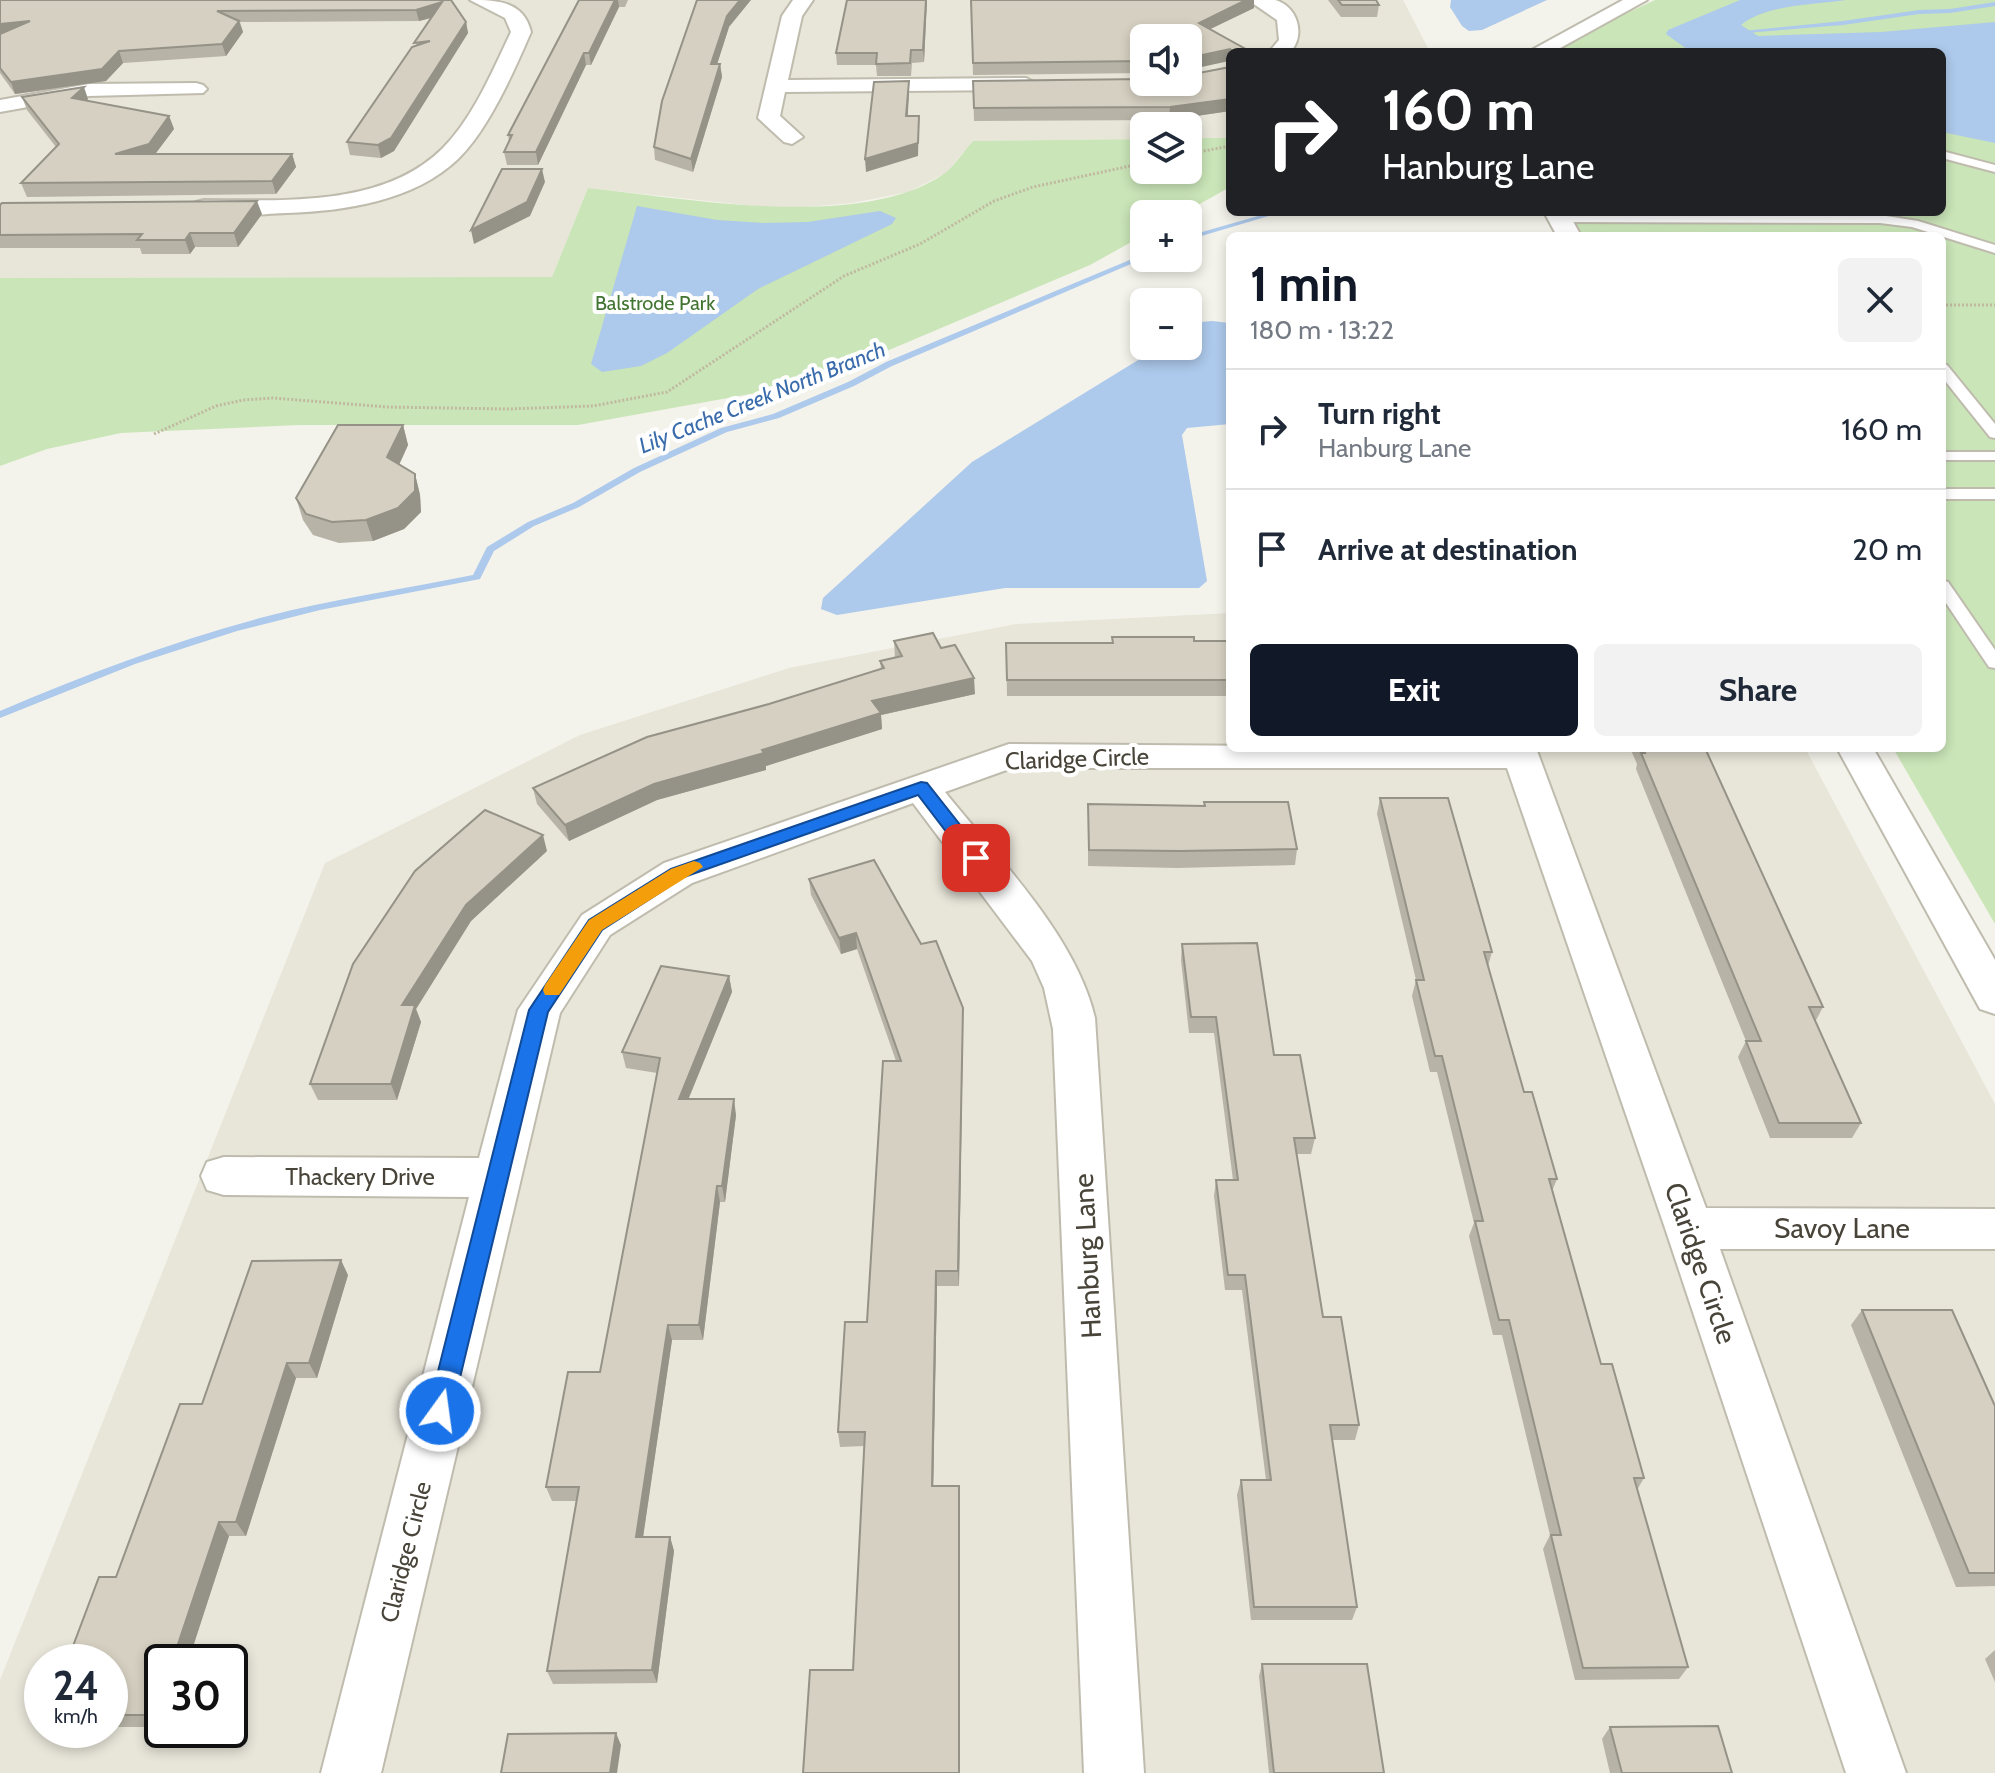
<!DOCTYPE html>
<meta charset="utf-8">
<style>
body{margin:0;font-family:Cabin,sans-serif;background:#f2f2f3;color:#1f2937;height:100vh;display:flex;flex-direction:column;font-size:30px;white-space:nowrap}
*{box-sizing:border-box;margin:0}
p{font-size:26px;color:#747a83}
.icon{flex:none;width:44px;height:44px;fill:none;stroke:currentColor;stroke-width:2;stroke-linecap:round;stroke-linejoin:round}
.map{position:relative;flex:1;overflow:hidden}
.side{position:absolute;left:1226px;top:232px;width:720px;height:520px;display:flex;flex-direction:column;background:#fff;border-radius:12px;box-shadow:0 4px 12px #0003}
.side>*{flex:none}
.hud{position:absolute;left:1226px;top:48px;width:720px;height:168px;border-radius:12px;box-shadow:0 4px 12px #0003;background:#202124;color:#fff;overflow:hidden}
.fabs{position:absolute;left:1130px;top:24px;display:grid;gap:16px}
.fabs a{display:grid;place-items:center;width:72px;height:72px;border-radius:12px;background:#fff;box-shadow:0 4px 12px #0003;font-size:40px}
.speed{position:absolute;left:24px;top:1644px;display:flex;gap:16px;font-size:40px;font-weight:700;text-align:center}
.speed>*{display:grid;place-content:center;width:104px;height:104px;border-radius:50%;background:#fff;box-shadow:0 4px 12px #0003;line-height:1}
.speed small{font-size:20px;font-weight:400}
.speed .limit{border:4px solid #111;border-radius:12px;background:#fff;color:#111}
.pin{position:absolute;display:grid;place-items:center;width:68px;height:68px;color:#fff;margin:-34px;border-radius:16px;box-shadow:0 4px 12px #0006}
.me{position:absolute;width:88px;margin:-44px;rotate:14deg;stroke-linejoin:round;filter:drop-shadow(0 0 6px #0008)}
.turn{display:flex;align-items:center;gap:28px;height:168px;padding:0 24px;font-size:36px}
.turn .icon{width:104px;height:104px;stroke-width:2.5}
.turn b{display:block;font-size:56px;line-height:68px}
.round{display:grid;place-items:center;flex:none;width:84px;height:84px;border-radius:12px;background:#f2f2f3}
.headline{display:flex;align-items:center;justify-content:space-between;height:136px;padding:0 24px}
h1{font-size:48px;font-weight:700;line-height:60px;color:#111827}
.action{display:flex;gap:16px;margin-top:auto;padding:16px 24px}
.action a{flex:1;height:92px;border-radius:12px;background:#111827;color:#fff;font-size:32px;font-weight:700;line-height:92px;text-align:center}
.action a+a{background:#f2f2f3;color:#1f2937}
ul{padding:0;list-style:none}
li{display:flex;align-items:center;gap:24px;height:120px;padding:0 24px;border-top:2px solid #e0e1e3}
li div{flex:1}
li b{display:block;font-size:30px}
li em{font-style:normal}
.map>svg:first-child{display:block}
</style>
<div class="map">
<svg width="1995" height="1773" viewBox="0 0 1995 1773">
<rect width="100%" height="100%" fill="#f4f3eb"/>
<g fill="#e8e5d9" fill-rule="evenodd">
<path d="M0,0H1403L1430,52H1230V138H1188V126H1144V139L973,141L946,173L908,192L852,203L782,209L588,188L552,277L0,278ZM1144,38H1188V82H1144Z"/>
<path d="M1230,613V748H1805L1995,1104V1773H0V1680L325,863L580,735L789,668L1016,624ZM42,1662H110V1730H42ZM162,1662H230V1730H162Z"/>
</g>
<g fill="#cae5b8">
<polygon points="1655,0 1995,0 1995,924 1893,748 1942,748 1942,236 1582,236 1567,212 1942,212 1942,52 1543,52"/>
<path d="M1188,138H1230V187L1182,214H1144V235L1090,265L811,383L578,425H299L121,433L47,449L0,466V278L552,277L588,188C684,198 863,232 945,173C955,165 964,151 973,141L1144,139V170H1188Z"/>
</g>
<g fill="#adc9eb">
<polygon points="1451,0 1547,0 1482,30 1469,31 1462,26 1450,7"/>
<path d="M1740,0H1846C1814,5 1766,4 1741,25L1758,36L1881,32L1995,22V143L1942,132V52H1691L1666,34L1668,30Z"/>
<polygon points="637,206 717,220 765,223 808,222 880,211 896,218 892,224 758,289 667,353 641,366 602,372 591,364"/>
<polygon points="1212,321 1230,323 1230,424 1187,428 1182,435 1207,581 1199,588 1005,588 837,615 821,609 823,598 972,462 1161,346 1188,346 1188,330 1201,322"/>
</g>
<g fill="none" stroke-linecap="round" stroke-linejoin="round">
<g fill="#adc9eb" fill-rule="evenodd">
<polygon points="1995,2 1995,6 1950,13 1919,14 1843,25 1746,33 1743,31 1843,21 1919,10 1950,9"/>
<polygon points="1272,212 1282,212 1188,240 1188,236"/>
<path d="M1144,254L1145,258L892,366L854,386L779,418L727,432L640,472L579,507L534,526L494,551L480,579L320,610L237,631L135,664L0,718V711C86,674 174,641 264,617C333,599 404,589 473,575L487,547L528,522L573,503L634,468L721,428L773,414L848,382L886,362Z"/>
</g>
<g stroke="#bfbcae" stroke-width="4">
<g id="service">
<polygon points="1942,151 1995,165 1995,172 1942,158"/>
<polygon points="1560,215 1880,215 1918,221 1995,245 1995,253 1912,227 1880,223 1556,222 1554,219"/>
<polygon points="1942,364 1947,365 1995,424 1995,438 1990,437 1942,377"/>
<rect x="1942" y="452" width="53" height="8"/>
<rect x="1942" y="489" width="53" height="10"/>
<polygon points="1942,580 1948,582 1995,650 1995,668 1989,667 1942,597"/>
</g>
</g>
<g stroke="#bfbcae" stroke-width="4">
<g id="minor">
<path d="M470,0C497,0 524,1 531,32C514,71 489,129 458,159C414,201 345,211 287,213C258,214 224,219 196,212L192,207L196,202L204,200C282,200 383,208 443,148C473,118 493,70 511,32L505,18Z"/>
<polygon points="793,0 813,0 802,16 788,80 1026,78 1037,84 1026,90 785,92 780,116 803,137 792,144 784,142 758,118 782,16"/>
<path d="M1248,0C1256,0 1267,0 1275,0C1298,6 1306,36 1290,52H1269L1279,40L1277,20Z"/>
<polygon points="1623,0 1647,0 1553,52 1528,52"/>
<polygon points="196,83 203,85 207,89 203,93 89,96 0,112 0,100 89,84"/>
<polygon points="1544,212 1568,212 1581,236 1557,236"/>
<path d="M1009,744L1536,748L1706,1208L1995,1209V1249H1720L1906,1773H1846L1665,1228L1507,768H1012L945,792C998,858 1076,936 1095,1018L1144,1773H1084L1053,1029L1044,988L1032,961L913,803L692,883L610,935L560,1013L381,1773H321L469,1197L224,1195L207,1190L201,1176L207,1162L224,1157L479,1158L518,1010L582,915L664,863Z"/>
<polygon points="1837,748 1873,748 1995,960 1995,1014 1980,1009"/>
</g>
</g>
<g stroke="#c0b9a0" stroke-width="3" stroke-dasharray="2 2" stroke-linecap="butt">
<polyline points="1188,154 1230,146"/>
<polyline points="1942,305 1995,305"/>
<polyline points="154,434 216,406 243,400 273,398 387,407 508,409 593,406 667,392 844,276 920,244 994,201 1033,187 1144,163"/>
</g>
<use href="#service" fill="#fff" fill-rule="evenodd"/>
<use href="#minor" fill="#fff" fill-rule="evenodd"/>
</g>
<g fill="#b7b3a6">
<polygon points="0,0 451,0 466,22 468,33 394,151 381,158 350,155 347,142 415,46 432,18 419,21 240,22 243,32 226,56 123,63 106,81 15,94 0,73"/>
<polygon points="579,0 628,0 625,7 619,7 591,65 586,65 538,165 507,165 504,152 509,141 508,135"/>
<polygon points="927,0 924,62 912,63 911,76 877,76 876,65 837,65 836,53"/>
<polygon points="971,0 1254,8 1210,29 1251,52 1230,52 1230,62 1188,38 1144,38 1144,73 973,75"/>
<polygon points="1328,0 1376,0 1379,5 1377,17 1341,17"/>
<polygon points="729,27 717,64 720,64 722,77 693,172 655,160 654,147"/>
<polygon points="1230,67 1230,111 1169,120 974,121 973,81 1144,82 1190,75"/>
<polygon points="22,97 88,99 87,101 169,116 174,129 155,154 292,154 296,167 276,194 27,197 21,183 56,147 27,110"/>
<polygon points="0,205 262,214 238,247 195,247 190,254 142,254 140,248 0,248"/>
<polygon points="403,425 408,445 399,465 415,474 420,495 421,512 404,529 373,541 339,543 313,535 303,520 296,498"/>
<polygon points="1112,637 1194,641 1230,641 1230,696 1007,696 1006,643 1112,643"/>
<polygon points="894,641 941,648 975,694 881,715 882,729 766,766 766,770 657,800 569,841 537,804 533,788 769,704 881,669 880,661 895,658"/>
<polygon points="1630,748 1705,748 1823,1007 1815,1022 1861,1123 1852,1138 1770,1138 1738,1057 1746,1041 1636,769 1637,764"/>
<polygon points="1380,798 1492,952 1488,966 1524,1092 1557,1179 1552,1191 1601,1364 1644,1478 1637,1490 1688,1667 1679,1679 1575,1680 1543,1549 1550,1535 1502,1335 1493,1335 1469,1236 1474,1223 1437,1072 1430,1072 1412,996 1416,980 1377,814"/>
<polygon points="1204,802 1297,849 1295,865 1177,868 1088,866 1088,804 1204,806"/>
<polygon points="547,851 471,921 416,1009 421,1022 397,1100 318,1100 310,1084 353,964"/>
<polygon points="809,879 921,944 963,1008 959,1286 937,1286 933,1486 960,1500 959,1773 803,1773 853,1670 864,1446 840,1447 838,1432 867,1322 896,1061 857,949 841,954 811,895"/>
<polygon points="1182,944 1274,1055 1315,1138 1311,1154 1297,1154 1323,1317 1359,1425 1355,1440 1332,1440 1357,1607 1352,1620 1251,1620 1237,1495 1241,1480 1266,1480 1242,1290 1225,1290 1214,1196 1216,1180 1233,1180 1214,1033 1189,1033 1181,960"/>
<polygon points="729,976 732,992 688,1099 736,1115 725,1202 720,1202 703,1340 672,1340 643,1537 670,1537 674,1551 657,1683 553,1684 547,1671 576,1501 552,1501 546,1487 600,1372 657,1073 626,1068 622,1052"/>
<polygon points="348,1275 317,1378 296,1378 246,1536 229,1536 188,1662 162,1662 162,1727 110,1727 110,1662 116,1577 202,1404"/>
<polygon points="1862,1310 1995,1406 1995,1586 1956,1587 1851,1325"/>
<polygon points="1995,1650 1995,1682 1985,1659"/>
<polygon points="1262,1664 1384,1773 1269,1773 1259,1676"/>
<polygon points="1610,1727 1732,1773 1610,1773 1602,1739"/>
</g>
<g fill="#959287">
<polygon points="615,0 618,0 619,7 591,65 589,53"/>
<polygon points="740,0 751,0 729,27 713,77 711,64 727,16"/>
<polygon points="926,0 927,0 924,62 923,50"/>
<polygon points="1246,0 1254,0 1254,8 1198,35 1199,23"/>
<polygon points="442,2 445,14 419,21 416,10"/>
<polygon points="30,21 0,36 0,24"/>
<polygon points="239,21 243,32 226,56 222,44"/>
<polygon points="466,22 468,33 394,151 381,158 378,145"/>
<polygon points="1230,49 1229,61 1188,70 1188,58"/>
<polygon points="119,51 123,63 106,81 15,94 11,82"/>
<polygon points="584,53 586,65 538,165 536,152"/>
<polygon points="720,64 722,77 693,172 691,159"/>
<polygon points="909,81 909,94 907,129 906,116"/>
<polygon points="84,87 88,99 77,111 72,98"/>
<polygon points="1230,99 1230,111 1169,120 1170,107"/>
<polygon points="169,116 174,129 153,157 115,154"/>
<polygon points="919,116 918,156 866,172 865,159"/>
<polygon points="292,154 296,167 276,194 272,181"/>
<polygon points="542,169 545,182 530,216 474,244 471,230"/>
<polygon points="257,201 262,214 238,247 234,233"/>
<polygon points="190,233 195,247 190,254 185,240"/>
<polygon points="403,425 408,445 393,478 387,457"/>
<polygon points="415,474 420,495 421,512 404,529 373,541 366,520"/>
<polygon points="974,678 975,694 881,715 882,729 766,766 766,770 657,800 569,841 565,825 654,784 762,750 872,701"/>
<polygon points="543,835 547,851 471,921 416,1009 421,1022 397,1100 391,1084 402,1005 466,905"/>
<polygon points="856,933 857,949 841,954 839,938"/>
<polygon points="729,976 732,992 682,1115 679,1099"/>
<polygon points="963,1008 963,1024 959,1286 958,1271"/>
<polygon points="734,1099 736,1115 725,1202 722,1186"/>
<polygon points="717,1186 720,1202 703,1340 699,1325"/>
<polygon points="341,1260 348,1275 317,1378 309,1363"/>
<polygon points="936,1271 937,1286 933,1500 932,1486"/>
<polygon points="668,1325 672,1340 641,1551 636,1537"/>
<polygon points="287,1363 296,1378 246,1536 236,1522"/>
<polygon points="219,1522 229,1536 188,1662 172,1662"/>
<polygon points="670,1537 674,1551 657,1683 652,1670"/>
<polygon points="162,1693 162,1722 155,1715"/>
<polygon points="616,1733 621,1745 617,1773 610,1773"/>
</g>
<g fill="#d5d0c1" stroke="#959287" stroke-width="2">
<polygon points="0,0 451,0 466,22 391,138 378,145 347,142 412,47 430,41 414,43 442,2 416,10 217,11 239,21 222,44 119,51 102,69 11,82 0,68 0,34 30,21 0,24"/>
<polygon points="579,0 615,0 589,53 584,53 536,152 504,152 512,135 508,135"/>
<polygon points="697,0 740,0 727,16 711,64 720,64 691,159 654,147 662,101"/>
<polygon points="847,0 926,0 923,50 911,50 910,63 876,64 877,53 836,53"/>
<polygon points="971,0 1246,0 1199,23 1251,52 1234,52 1230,49 1188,58 1188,59 1188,38 1144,38 1144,61 973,63"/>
<polygon points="1338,0 1376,0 1379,5 1342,5"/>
<polygon points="1230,67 1230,99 1170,107 974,108 973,81 1144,79 1144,82 1188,82 1188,75"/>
<polygon points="909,81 906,116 919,116 918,143 865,159 874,82"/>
<polygon points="84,87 72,98 169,116 149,144 115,154 292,154 272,181 21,183 59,144 22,97"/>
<polygon points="502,169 542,169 527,202 471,230"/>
<polygon points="257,201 234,233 190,233 185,240 137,240 142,234 0,235 0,205 2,203"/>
<polygon points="338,425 403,425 387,457 415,474 415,491 398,508 366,520 332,522 306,514 296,498"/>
<polygon points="933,633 941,648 955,645 974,678 872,701 881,713 762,750 764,753 654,784 565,825 533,788 647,737 769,704 884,668 880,661 902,656 894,641"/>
<polygon points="1112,637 1194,637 1194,641 1230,641 1230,680 1007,680 1006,643 1113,643"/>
<polygon points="1643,748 1705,748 1823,1007 1809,1007 1861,1123 1779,1123 1746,1041 1761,1041 1641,753 1645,753"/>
<polygon points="1380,798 1448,798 1492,952 1484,952 1524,1092 1532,1092 1557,1179 1549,1179 1601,1364 1612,1364 1644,1478 1634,1478 1688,1667 1583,1668 1551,1535 1561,1535 1509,1320 1499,1320 1475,1221 1483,1221 1442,1056 1435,1056 1416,980 1424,980"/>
<polygon points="1204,802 1288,802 1297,849 1179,851 1089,850 1088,804 1205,806"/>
<polygon points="485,810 543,835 466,905 402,1005 415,1005 391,1084 310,1084 353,964 415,871"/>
<polygon points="874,860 921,944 936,941 963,1008 958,1271 936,1271 932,1486 959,1486 959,1773 803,1773 810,1670 853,1670 865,1432 838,1432 845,1322 867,1322 883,1061 901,1061 856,933 839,938 809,879"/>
<polygon points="1257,943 1274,1055 1300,1055 1315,1138 1294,1138 1323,1317 1341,1317 1359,1425 1330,1425 1357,1607 1254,1607 1241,1480 1271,1480 1245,1275 1228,1275 1216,1180 1238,1180 1216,1017 1191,1017 1182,944"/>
<polygon points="661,966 729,976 679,1099 734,1099 722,1186 717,1186 699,1325 668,1325 636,1537 670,1537 652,1670 547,1671 579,1487 546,1487 568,1372 600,1372 660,1058 622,1052"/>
<polygon points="341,1260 309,1363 287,1363 236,1522 219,1522 172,1662 162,1662 162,1693 155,1715 110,1715 110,1662 67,1662 99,1577 116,1577 180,1404 202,1404 252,1261"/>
<polygon points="1862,1310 1952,1310 1995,1406 1995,1573 1969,1573"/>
<polygon points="1262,1664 1367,1664 1384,1773 1274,1773"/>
<polygon points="1718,1726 1732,1773 1622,1773 1610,1727"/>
<polygon points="616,1733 610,1773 501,1773 508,1734"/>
</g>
<polygon fill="#1a73e8" stroke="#114b97" stroke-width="2" points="921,782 927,783 983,854 985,858 983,863 970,863 918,795 684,877 602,930 548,1012 452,1411 449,1418 440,1422 432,1418 428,1411 529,1010 589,920 671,869"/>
<polygon fill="#f59e0b" points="694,861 700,863 703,867 602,930 559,995 545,995 543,990 545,985 589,920 671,869"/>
<g text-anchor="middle" stroke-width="8" stroke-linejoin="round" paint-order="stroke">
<g font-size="20" fill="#417531" stroke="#fff">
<text x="655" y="310">Balstrode Park</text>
</g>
<g font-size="22" font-style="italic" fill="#3a6cac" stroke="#fff">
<text transform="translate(762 397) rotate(-22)" y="8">Lily Cache Creek North Branch</text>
</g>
<g font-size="24" fill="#484439" stroke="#fff">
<text transform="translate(1077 759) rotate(-2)" y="8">Claridge Circle</text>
<text x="360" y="1185">Thackery Drive</text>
<text transform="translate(406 1552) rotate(-76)" y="8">Claridge Circle</text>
</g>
<g font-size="28" fill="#484439" stroke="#fff">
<text x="1842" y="1238">Savoy Lane</text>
<text transform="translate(1087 1256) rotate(-93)" y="10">Hanburg Lane</text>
<text transform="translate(1701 1263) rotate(71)" y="10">Claridge Circle</text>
</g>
</g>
</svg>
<div class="fabs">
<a><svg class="icon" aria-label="sound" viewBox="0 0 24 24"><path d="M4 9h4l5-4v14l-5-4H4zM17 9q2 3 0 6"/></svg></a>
<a><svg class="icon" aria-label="layers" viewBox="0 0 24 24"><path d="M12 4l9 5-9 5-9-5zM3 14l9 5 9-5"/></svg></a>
<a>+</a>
<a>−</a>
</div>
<div class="speed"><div>24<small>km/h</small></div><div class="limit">30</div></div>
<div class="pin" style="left:976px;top:858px;background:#d93025"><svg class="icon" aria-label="arrive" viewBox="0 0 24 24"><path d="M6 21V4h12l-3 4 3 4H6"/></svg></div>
<svg class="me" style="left:440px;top:1411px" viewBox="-20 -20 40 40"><circle r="17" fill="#1a73e8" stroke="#fff" stroke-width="3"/><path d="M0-11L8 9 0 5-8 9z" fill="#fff"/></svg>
<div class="hud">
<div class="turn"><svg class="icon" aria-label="right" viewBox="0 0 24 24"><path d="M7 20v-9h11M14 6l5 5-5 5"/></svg><div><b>160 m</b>Hanburg Lane</div></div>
</div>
<section class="side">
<div class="headline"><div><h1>1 min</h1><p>180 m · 13:22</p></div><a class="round"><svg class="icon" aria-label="close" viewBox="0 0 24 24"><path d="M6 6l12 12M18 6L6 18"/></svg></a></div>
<ul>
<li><svg class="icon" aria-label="right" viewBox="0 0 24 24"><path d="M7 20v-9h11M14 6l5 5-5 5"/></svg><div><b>Turn right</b><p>Hanburg Lane</p></div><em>160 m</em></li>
<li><svg class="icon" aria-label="arrive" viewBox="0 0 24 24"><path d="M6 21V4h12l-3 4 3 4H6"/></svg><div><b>Arrive at destination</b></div><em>20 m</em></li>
</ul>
<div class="action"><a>Exit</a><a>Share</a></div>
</section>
</div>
